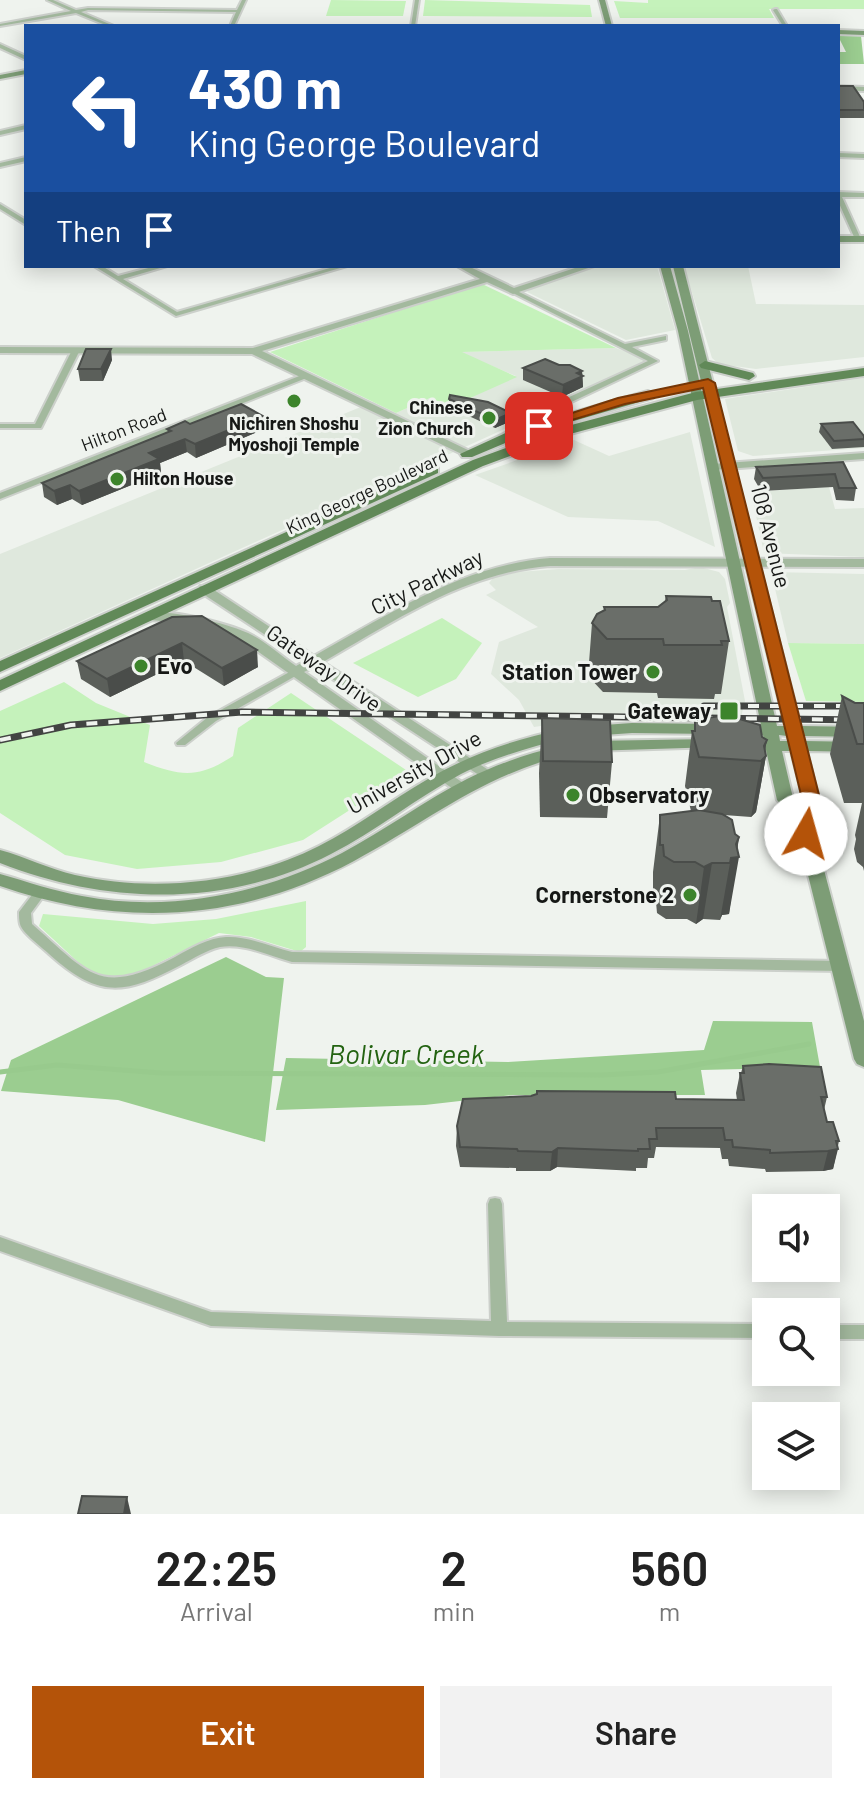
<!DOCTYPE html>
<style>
body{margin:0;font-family:Barlow,sans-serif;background:#f2f2f2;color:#222;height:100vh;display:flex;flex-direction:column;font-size:30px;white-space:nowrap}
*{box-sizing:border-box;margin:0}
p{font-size:26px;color:#767676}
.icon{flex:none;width:44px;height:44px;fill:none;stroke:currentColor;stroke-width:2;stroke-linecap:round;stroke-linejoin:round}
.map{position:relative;height:1514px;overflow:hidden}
.sheet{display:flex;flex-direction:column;background:#fff;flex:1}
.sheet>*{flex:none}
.banner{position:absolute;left:24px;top:24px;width:816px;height:244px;border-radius:0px;box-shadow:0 4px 20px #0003;background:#1a4fa0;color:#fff;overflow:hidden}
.fabs{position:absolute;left:752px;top:1194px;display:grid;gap:16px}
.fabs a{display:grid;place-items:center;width:88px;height:88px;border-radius:0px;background:#fff;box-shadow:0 4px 20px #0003;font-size:40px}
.pin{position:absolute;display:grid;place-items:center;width:68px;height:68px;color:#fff;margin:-34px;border-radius:16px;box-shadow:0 4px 12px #0006}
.me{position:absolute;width:88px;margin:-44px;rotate:7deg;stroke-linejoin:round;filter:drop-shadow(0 0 6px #0008)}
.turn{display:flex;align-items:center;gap:28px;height:168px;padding:0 32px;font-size:36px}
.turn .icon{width:104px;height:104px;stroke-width:2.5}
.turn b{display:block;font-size:56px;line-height:68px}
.then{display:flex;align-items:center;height:76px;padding:0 32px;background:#0003;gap:16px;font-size:30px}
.eta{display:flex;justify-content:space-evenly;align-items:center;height:136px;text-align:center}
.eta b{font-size:48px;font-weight:600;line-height:56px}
.action{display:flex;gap:16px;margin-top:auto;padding:16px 32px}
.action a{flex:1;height:92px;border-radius:0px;background:#b45309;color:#fff;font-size:32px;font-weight:600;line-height:92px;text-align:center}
.action a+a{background:#f2f2f2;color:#222}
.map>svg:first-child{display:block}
</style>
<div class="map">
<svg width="864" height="1514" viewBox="0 0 864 1514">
<rect width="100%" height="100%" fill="#eff3ee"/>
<g fill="#dfe8dd">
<polygon points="600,266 657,266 675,330 626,340 527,292 536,286"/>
<polygon points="684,266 748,266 756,304 864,305 864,357 756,369 719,364 712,358"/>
<polygon points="616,348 646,359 648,364 0,658 0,554 373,402 396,413 430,398 516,376 459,352"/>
<polygon points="864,378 864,448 753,456 738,451 725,399"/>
<polygon points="690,432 715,547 658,521 568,517 475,475 574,440 609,456"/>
<polygon points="829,487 835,509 864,508 864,557 764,553 751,492"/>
<polygon points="700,567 719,572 725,579 730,603 727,607 745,701 741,717 631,712 534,727 519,700 491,674 499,642 538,627 486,595 496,590 489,583 493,578 518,572 558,569 685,570"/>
<polygon points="771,572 864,574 864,644 788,643"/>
</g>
<g fill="#c5f2bb">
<polygon points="331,0 406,1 403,16 326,16"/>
<polygon points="425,0 590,5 592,17 423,16"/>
<polygon points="648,0 864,0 864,9 769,9 774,18 620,18 614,1 648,3"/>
<polygon points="482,284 616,348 462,352 517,377 450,407 430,398 396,413 270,352"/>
<polygon points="442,618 482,643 456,679 418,697 353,663"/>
<polygon points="788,643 864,644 864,702 806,701"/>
<path d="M64,682L96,703L150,725L144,762C182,777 199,778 233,756L238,728L291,693L409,772L303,840L221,862L137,869L65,855L0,813V711Z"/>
<polygon points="306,901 306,947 300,952 251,937 219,933 126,979 93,976 39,926 43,914 153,924 216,919"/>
</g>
<g fill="#9bcd90">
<polygon points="838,36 861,36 864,64 838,64 838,52 846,52"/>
<polygon points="226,957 266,977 284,978 265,1142 118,1100 1,1091 11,1060"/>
<polygon points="713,1021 812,1022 820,1067 701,1070 705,1095 513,1095 425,1105 276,1110 286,1058 508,1062 704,1050"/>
</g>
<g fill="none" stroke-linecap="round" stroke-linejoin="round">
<polyline stroke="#98ca8d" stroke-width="5" points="0,1072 57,1065 161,1073 602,1075 658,1072 809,1044"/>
<g stroke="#ccd0cb" stroke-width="4">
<g id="minor">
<polygon points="47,0 53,0 76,10 88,8 237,10 242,0 246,0 234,26 230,26 236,12 88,10 81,12 114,26 108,26 76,13 0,26 0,24 71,11"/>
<polygon points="415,0 419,0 415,26 411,26"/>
<polygon points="775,9 777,9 787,26 783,26 773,10"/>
<polygon points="838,86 864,87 864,91 838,90"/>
<polygon points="26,125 26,129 0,135 0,131"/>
<polygon points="26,157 26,161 0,167 0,163"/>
<polygon points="838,192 864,193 864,197 842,197 861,239 860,240 855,239 838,201"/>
<polygon points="0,204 26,220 26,225 0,209"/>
<polygon points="94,266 102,266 118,276 156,266 167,266 123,279 177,312 337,266 347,266 176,316"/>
<polygon points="511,290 515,290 625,344 666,336 666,340 632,347 658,361 525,424 508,440 502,440 502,436 519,420 648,361 511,292"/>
<polygon points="73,348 80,350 41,428 0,428 0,424 35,424"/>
<polygon points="302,375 309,377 0,499 0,493"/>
<polygon points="295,669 299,670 300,672 299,674 216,721 185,745 177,745 176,743 208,717"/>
<path d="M39,890L43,891L45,894L31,913L32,924C89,974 99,997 175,957C191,948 208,938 226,937C248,936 271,947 292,952L840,961L845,963L846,966L845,969L840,971L292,962C270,956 244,943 220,947C207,950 194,958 181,965C124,995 99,999 49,954C42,947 22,933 20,924C19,920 19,916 19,912L35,891Z"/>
<polygon points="495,1198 500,1199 502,1204 507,1322 766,1324 766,1338 499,1336 211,1326 0,1251 0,1237 211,1312 491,1321 488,1204 490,1199"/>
<rect x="826" y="1325" width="38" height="14"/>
</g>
</g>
<g stroke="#ccd0cb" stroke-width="4">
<g id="tertiary">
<polygon points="0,44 26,56 26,60 0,48"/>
<polygon points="838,153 864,154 864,158 838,157"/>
<polygon points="457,266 468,266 514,288 581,266 594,266 513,294 487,282 262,351 472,452 473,454 468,457 252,354 0,353 0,347 253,348 480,279"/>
<polygon points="864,453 864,459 712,470 707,467 712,464"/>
<path d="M550,558L864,559V567L550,566C466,572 395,621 323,662L490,771L492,774L490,777L485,779L314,667L304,672L466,785L468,788L461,793L456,791L240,639L187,623L150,620L144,616C160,605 229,624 248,633C265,641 281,656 296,666L305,661L200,592L198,589L200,586H208L314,656C389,614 463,565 550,558Z"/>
</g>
</g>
<g stroke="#ccd0cb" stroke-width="4">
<g id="secondary">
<polygon points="599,0 605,0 612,26 606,26"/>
<polygon points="838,30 864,31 864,35 838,34"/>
<polygon points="26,70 26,74 0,79 0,75"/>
<rect x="838" y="236" width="26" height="6"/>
<path d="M660,266H670L688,331L777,726H785L673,266H683L801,726L864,727V737L803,736L804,741L864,742V752L807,751L819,799L810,817L864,1021V1067L857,1064L854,1059L794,819L777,800L766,750H746L738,745L746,740H764L763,735H742L734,730L742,725H761L678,331ZM779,735L787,736L789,741H780ZM782,751H791L803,799L800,805L793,798Z"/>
<polygon points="632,723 714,724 722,729 714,734 632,733 590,736 582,731 590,726"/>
<path d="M559,730L565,732L567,735L565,738C529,748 494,757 461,774C416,798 376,831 331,854C227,908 107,905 0,863V850C26,857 49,869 75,875C155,893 246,883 319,846C357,827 391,800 428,779C469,755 513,740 559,730Z"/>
<polygon points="711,739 719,744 717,747 590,751 582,746 590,741"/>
<path d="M559,746L567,751L565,755C479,777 429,821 354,861C240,922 120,928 0,886V874C28,882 54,891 82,896C169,913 264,894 342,853C385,830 424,801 467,779C497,764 527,754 559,746Z"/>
</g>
</g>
<g stroke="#ccd0cb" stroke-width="4">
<g id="primary">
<polygon points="705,361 753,373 755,376 749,380 701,368 699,365"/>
<polygon points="864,368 864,376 697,400 570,434 483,466 0,691 0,680 473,460 560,428 696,392"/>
<polygon points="648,391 654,395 653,398 522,436 472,457 462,457 460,454 512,430"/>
<polygon points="433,466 438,467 438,473 0,672 0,661"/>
</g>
</g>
<use href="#minor" fill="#a3b99e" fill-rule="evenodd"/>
<use href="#tertiary" fill="#a3b99e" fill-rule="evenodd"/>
<use href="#secondary" fill="#7d9d76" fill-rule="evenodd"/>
<use href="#primary" fill="#618958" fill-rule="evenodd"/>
<g stroke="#424442" stroke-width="7">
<g id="rail">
<polyline points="704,706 864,706"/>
<polyline points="0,740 71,725 242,712 864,720"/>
</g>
</g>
<use href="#rail" stroke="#eff3ee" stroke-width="4" stroke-dasharray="11" stroke-linecap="butt"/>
</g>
<g fill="#5b5f5a">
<polygon points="838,86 864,102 864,118 838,118"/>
<polygon points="112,360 103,381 80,381 78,369"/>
<polygon points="559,365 582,371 583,387 562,397 523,380 523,368"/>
<polygon points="449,399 511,421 495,428 449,407"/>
<polygon points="263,416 264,429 196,458 187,452 160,463 161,473 82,505 72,499 57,505 44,497 42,483 168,432 167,429 190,424"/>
<polygon points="821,424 864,436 864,447 832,449 819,432"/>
<polygon points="843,462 856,488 854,501 836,500 833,487 761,491 754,479 756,467"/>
<polygon points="666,596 712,601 729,641 721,694 715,694 714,699 658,698 657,693 603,692 588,676 592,623 604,611 604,607 658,607 665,601"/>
<polygon points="172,617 258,667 224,686 184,661 110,697 81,679 77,661"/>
<polygon points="842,696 855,703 864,703 864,871 863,867 857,862 854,849 856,839 855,835 862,803 844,803 830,754"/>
<polygon points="542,718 612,762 607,818 540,817 539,773"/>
<polygon points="695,720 762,737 767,740 765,750 766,756 756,812 751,817 724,815 735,834 739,837 729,914 722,915 720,920 703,919 696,924 687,919 666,919 657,913 656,902 653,902 653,872 660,815 691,811 685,786 692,731 694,731"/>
<polygon points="743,1066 827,1097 824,1110 827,1122 839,1141 833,1169 823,1171 766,1172 765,1169 729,1166 728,1159 722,1159 720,1148 656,1147 654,1158 648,1158 647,1168 636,1168 636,1171 557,1167 550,1171 516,1171 516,1168 460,1167 456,1146 457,1126 676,1099 737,1100 736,1093 740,1073 741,1073"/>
</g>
<g fill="#4a4d4a">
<polygon points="111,349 112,360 103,381 101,369"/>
<polygon points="582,371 583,387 562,397 563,385 577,373"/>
<polygon points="511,413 511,421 495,428 495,420"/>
<polygon points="263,416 264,429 196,458 195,444"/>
<polygon points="185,439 187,452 160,463 161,473 82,505 79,491 149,453"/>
<polygon points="70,485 72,499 57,505 54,491"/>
<polygon points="182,643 184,661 110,697 107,679"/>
<polygon points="257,650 258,667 224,686 222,668"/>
<polygon points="767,740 763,759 766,756 756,812 751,817 764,746"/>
<polygon points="739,837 736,857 739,857 729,914 722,915 720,920 730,863"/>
<polygon points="712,863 703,919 696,924 704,867"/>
<polygon points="558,1148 557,1167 550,1171 552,1152"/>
<polygon points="838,1149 833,1169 823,1171 828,1151"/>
<polygon points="127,1497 131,1514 124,1514"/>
</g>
<g fill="#6a6e69" stroke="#4a4d4a" stroke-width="2">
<polygon points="838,86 853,86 864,102 864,110 838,110"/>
<polygon points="86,349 111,349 101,369 78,369"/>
<polygon points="545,359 559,365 570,365 582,371 577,373 583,376 563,385 523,368"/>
<polygon points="450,395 488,402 511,413 495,420 449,399"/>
<polygon points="241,404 263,416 195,444 185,439 149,453 159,459 79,491 70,485 54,491 42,483 171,431 167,429 185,421 190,424"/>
<polygon points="853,422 864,436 864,439 834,441 821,424"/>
<polygon points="843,462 856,488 839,488 835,474 763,478 756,467"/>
<polygon points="666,596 711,597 712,601 720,601 729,641 721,641 722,645 664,645 663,639 607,639 592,623 597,614 605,610 604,607 658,607 667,600"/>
<polygon points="202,616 257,650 222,668 182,643 107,679 77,661 172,617"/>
<polygon points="842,696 855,703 864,703 864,744 857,744"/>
<polygon points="726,715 760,725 762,737 767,740 764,746 766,756 761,761 699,757 692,731 695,731 695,720"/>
<polygon points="542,718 610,720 612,762 543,761"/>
<polygon points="699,810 722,814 732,820 735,834 739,837 736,844 739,857 731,858 730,863 712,863 704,867 695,862 674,862 664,856 663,845 660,845 660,815"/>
<polygon points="769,1064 821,1067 827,1097 821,1097 827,1122 833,1122 839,1141 836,1141 838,1149 828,1151 770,1153 770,1150 733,1147 732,1140 725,1140 723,1128 656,1128 657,1139 649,1139 650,1149 638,1149 638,1151 558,1148 552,1152 518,1151 517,1149 460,1147 457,1126 463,1099 531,1096 537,1094 537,1091 675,1092 676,1099 744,1100 740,1073 744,1073 743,1066"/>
<polygon points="82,1496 127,1497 124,1514 78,1514"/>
</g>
<polygon fill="#b45309" stroke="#753606" stroke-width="2" points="708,379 715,383 820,799 811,817 816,834 806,840 796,834 792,817 802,799 703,388 625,404 539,430 532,426 618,398"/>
<g fill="#3c842b" stroke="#eff3ee" stroke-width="3">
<circle cx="294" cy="401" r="8"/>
<circle cx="489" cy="418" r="8"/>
<circle cx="117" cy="479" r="8"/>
<circle cx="141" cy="666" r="8"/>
<circle cx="653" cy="672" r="8"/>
<rect x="719" y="701" width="20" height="20" rx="4"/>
<circle cx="573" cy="795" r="8"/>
<circle cx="690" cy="895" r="8"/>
</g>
<g text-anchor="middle" stroke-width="6" stroke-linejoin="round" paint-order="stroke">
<g font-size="18" font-weight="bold" fill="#161816" stroke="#eff3ee" text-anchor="end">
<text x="473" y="414">Chinese<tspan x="473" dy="21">Zion Church</tspan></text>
<text x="294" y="430" text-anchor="middle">Nichiren Shoshu<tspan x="294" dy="21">Myoshoji Temple</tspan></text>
<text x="133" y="485" text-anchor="start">Hilton House</text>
</g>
<g font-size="18" fill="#161816" stroke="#eff3ee">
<text transform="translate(124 430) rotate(-21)" y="6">Hilton Road</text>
<text transform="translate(367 492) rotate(-25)" y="6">King George Boulevard</text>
</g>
<g font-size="22" fill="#161816" stroke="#eff3ee">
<text transform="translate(771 536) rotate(76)" y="8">108 Avenue</text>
<text transform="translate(427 582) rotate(-26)" y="8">City Parkway</text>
<text transform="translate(324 668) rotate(35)" y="8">Gateway Drive</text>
<text transform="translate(414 772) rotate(-29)" y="8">University Drive</text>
</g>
<g font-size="22" font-weight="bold" fill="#161816" stroke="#eff3ee" text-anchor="end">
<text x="157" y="674" text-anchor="start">Evo</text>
<text x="637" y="680">Station Tower</text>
<text x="711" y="719">Gateway</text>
<text x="589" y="803" text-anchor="start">Observatory</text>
<text x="674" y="903">Cornerstone 2</text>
</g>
<g font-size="28" font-style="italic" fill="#236311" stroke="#eff3ee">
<text x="406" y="1064">Bolivar Creek</text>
</g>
</g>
</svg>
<div class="fabs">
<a><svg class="icon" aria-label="sound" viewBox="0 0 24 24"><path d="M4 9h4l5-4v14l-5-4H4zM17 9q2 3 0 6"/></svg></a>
<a><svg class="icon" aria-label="search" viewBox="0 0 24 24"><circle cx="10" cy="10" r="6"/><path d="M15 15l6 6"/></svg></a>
<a><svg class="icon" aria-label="layers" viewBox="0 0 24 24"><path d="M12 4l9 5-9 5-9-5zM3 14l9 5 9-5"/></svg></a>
</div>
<div class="pin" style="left:539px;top:426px;background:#d93025"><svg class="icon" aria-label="arrive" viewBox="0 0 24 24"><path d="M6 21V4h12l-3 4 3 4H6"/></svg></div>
<svg class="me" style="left:806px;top:834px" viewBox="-20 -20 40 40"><circle r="19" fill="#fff"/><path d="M0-13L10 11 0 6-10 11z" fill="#b45309"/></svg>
<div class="banner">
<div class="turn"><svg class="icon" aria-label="left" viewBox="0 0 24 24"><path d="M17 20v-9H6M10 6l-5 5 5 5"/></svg><div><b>430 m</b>King George Boulevard</div></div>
<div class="then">Then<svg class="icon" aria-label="arrive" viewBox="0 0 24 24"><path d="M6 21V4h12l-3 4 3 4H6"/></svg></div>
</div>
</div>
<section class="sheet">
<div class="eta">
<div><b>22:25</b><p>Arrival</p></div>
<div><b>2</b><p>min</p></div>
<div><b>560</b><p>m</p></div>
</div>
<div class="action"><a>Exit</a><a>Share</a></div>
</section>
